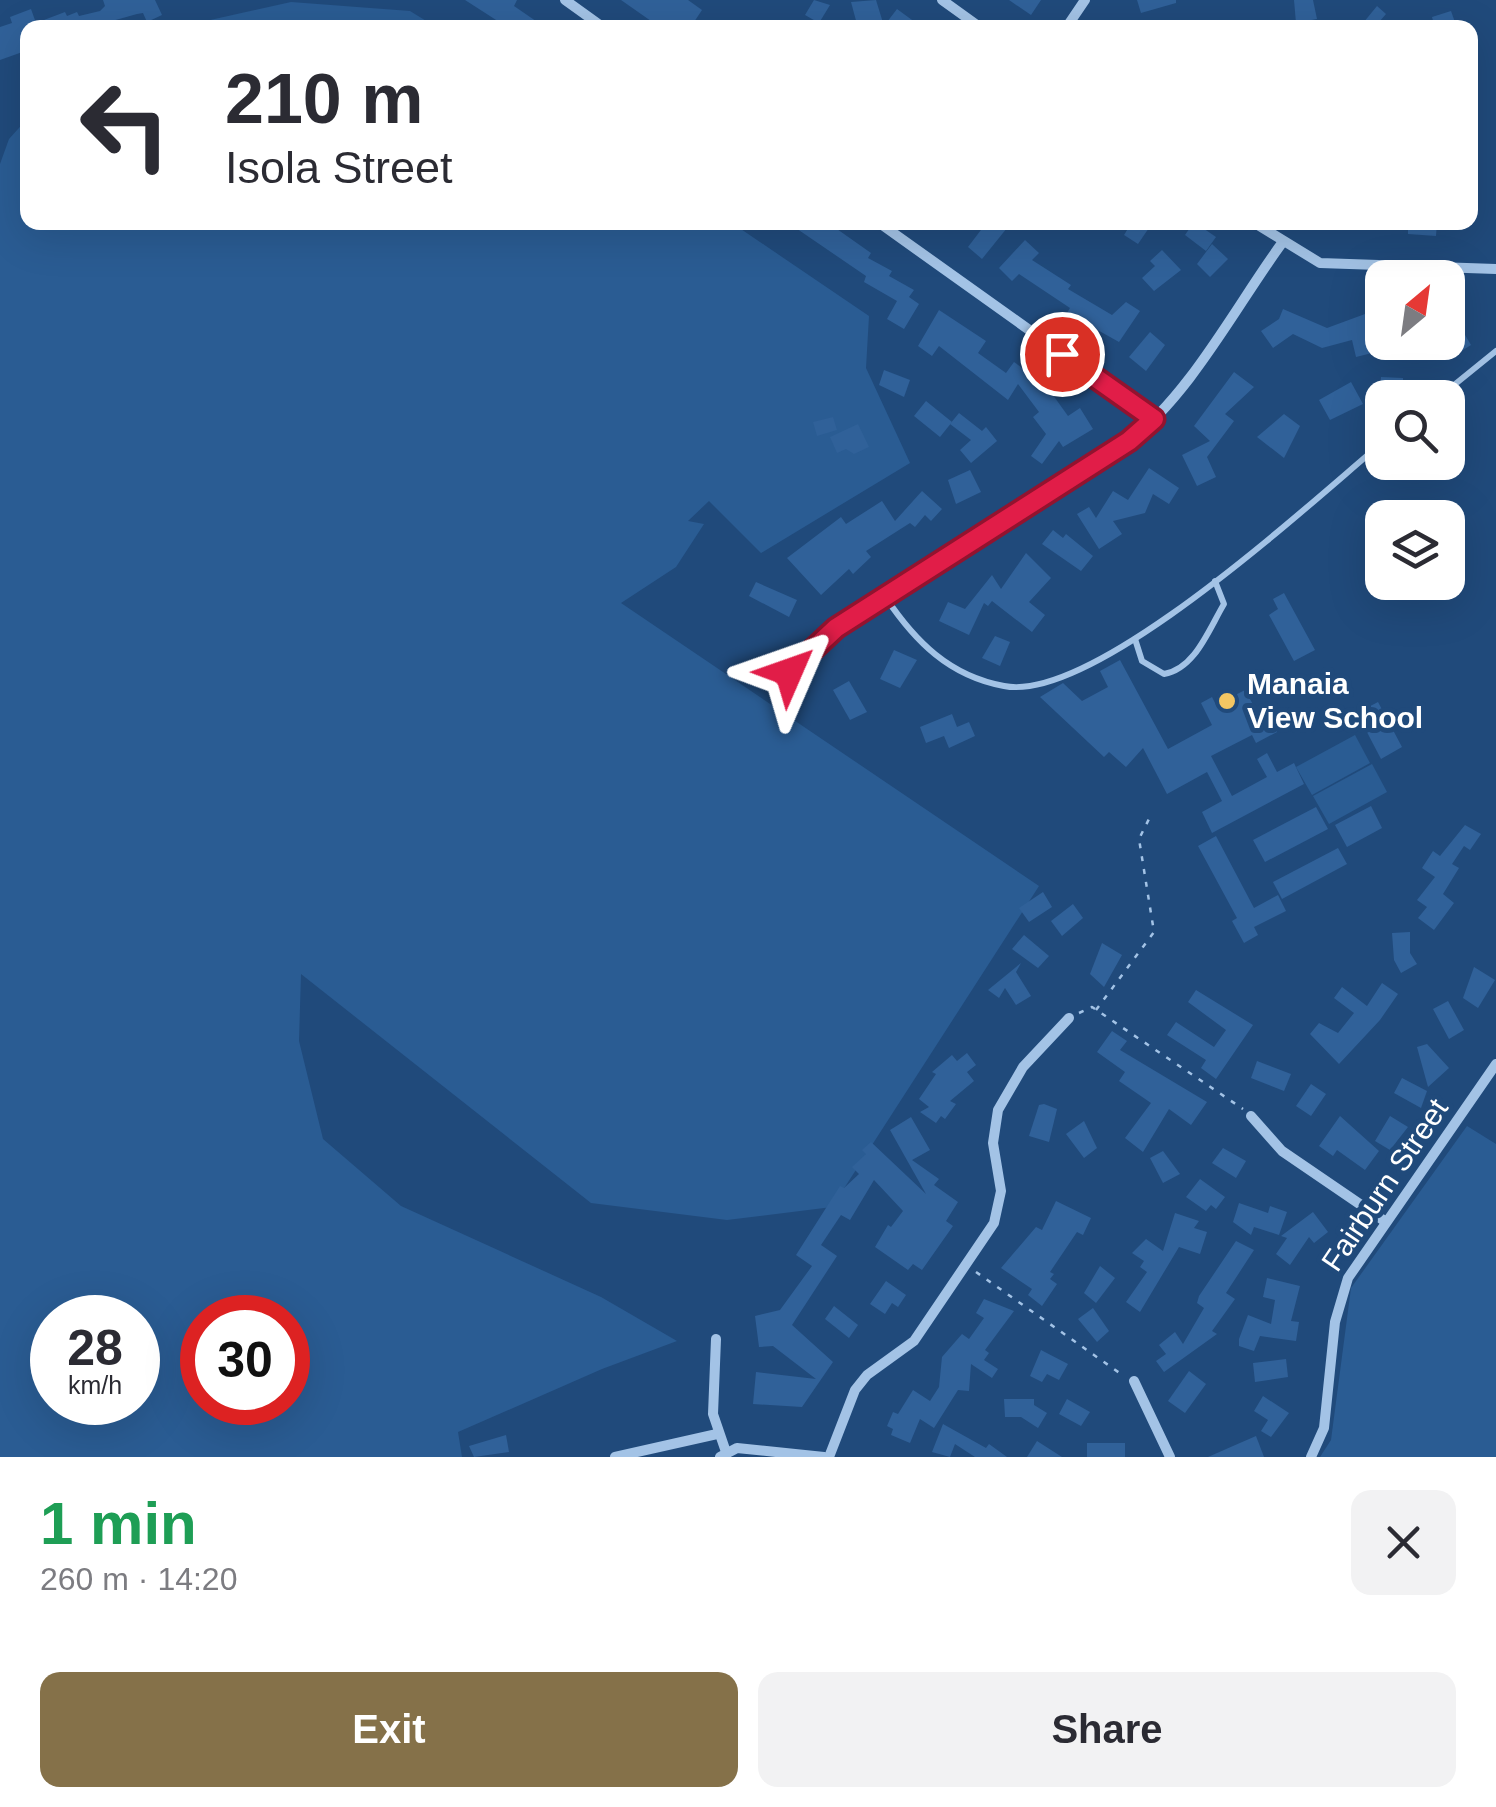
<!DOCTYPE html>
<meta charset="utf-8">
<style>
body{margin:0;font-family:Arial,sans-serif;background:#f2f2f3;color:#2b2b33;height:100vh;display:flex;flex-direction:column;font-size:38px;white-space:nowrap}
*{box-sizing:border-box;margin:0}
p{font-size:32px;color:#7c7c81}
.icon{flex:none;width:55px;height:55px;fill:none;stroke:currentColor;stroke-width:2;stroke-linecap:round;stroke-linejoin:round}
.map{position:relative;height:1457px;overflow:hidden}
.side{display:flex;flex-direction:column;background:#fff;flex:1}
.side>*{flex:none}
.banner{position:absolute;left:20px;top:20px;width:1458px;height:210px;border-radius:20px;box-shadow:0 10px 40px #0002;background:#fff;color:#2b2b33;overflow:hidden}
.needle{width:65px;rotate:29deg}
.buttons{position:absolute;left:1365px;top:260px;display:grid;gap:20px}
.buttons a{display:grid;place-items:center;width:100px;height:100px;border-radius:20px;background:#fff;box-shadow:0 10px 40px #0002;font-size:50px}
.speed{position:absolute;left:30px;top:1295px;display:flex;gap:20px;font-size:50px;font-weight:700;text-align:center}
.speed>*{display:grid;place-content:center;width:130px;height:130px;border-radius:50%;background:#fff;box-shadow:0 10px 40px #0002;line-height:1}
.speed small{font-size:25px;font-weight:400}
.speed .limit{border:15px solid #d22;background:#fff;color:#111}
.pin{position:absolute;display:grid;place-items:center;width:85px;height:85px;color:#fff;margin:-42px;border:5px solid #fff;border-radius:50%;box-shadow:0 2px 10px #0007}
.me{position:absolute;width:110px;margin:-55px;rotate:47deg;stroke-linejoin:round;filter:drop-shadow(0 0 8px #0008)}
.turn{display:flex;align-items:center;gap:35px;height:210px;padding:0 40px;font-size:45px}
.turn .icon{width:130px;height:130px;stroke-width:2.5}
.turn b{display:block;font-size:70px;line-height:85px}
.round{display:grid;place-items:center;flex:none;width:105px;height:105px;border-radius:20px;background:#f2f2f3}
.summary{display:flex;align-items:center;justify-content:space-between;height:170px;padding:0 40px}
h1{font-size:60px;font-weight:700;line-height:75px;color:#1e9e55}
.primary-button{display:flex;gap:20px;margin-top:auto;padding:20px 40px}
.primary-button a{flex:1;height:115px;border-radius:20px;background:#857149;color:#fff;font-size:40px;font-weight:700;line-height:115px;text-align:center}
.primary-button a+a{background:#f2f2f3;color:#2b2b33}
.map>svg:first-child{display:block}
</style>
<div class="map">
<svg width="1496" height="1457" viewBox="0 0 1496 1457">
<rect width="100%" height="100%" fill="#204a7b"/>
<g fill="#2a5c93" fill-rule="evenodd">
<polygon points="291,2 410,11 436,27 179,27"/>
<path d="M27,119L28,222L732,223L869,316L866,368L910,463L761,553L709,501L688,521L704,524L676,567L621,603L1039,886L832,1207L727,1220L591,1203L301,974L299,1041L323,1139L401,1206L601,1297L677,1341L602,1369L458,1432L462,1457H0V164L9,139ZM52,1318H138V1402H52ZM202,1318H288V1402H202Z"/>
<polygon points="1355,735 1370,763 1312,795 1296,767"/>
<polygon points="1372,764 1387,792 1329,824 1313,796"/>
<polygon points="1467,1126 1496,1144 1496,1457 1320,1457 1331,1440 1351,1288"/>
</g>
<g fill="#306199">
<polygon points="103,0 155,0 162,15 147,22 143,13 137,14 87,28 28,28 28,50 0,60 0,27 12,23 10,17 31,9 36,23 65,12 67,16 77,12 79,16 100,11 105,6"/>
<polygon points="465,0 517,0 514,6 546,28 507,27"/>
<polygon points="621,0 688,0 702,10 690,28 661,28"/>
<polygon points="814,0 830,5 819,23 805,15"/>
<polygon points="876,0 884,26 897,9 923,28 858,28 851,2"/>
<polygon points="1009,0 1041,0 1031,15"/>
<polygon points="1137,0 1176,0 1176,3 1141,13"/>
<polygon points="1294,0 1313,0 1317,19 1296,23"/>
<polygon points="1377,6 1386,14 1374,28 1359,28"/>
<polygon points="1451,11 1457,28 1435,28 1432,17"/>
<polygon points="787,222 827,222 871,253 868,258 892,271 889,276 914,290 909,297 919,304 904,329 887,319 897,301 864,282 866,276"/>
<polygon points="987,222 1007,228 982,259 968,247"/>
<polygon points="1132,222 1153,222 1138,244 1124,235"/>
<polygon points="1194,222 1216,237 1206,251 1185,235"/>
<polygon points="1408,222 1437,222 1436,236 1408,234"/>
<polygon points="1025,240 1039,253 1032,260 1071,285 1068,289 1112,315 1126,302 1140,311 1119,342 1067,313 1070,308 1019,274 1012,281 999,268"/>
<polygon points="1212,244 1228,259 1210,277 1197,264"/>
<polygon points="1162,250 1181,270 1154,291 1142,278 1155,266 1150,261"/>
<polygon points="1448,302 1465,316 1458,323 1471,345 1455,355 1448,342"/>
<polygon points="1283,309 1327,328 1365,314 1376,352 1356,357 1352,340 1322,348 1293,334 1273,348 1261,331 1279,319"/>
<polygon points="939,310 986,341 978,353 1006,373 1014,362 1045,384 1068,416 1080,408 1093,429 1063,447 1059,441 1042,464 1031,456 1046,434 1033,417 1039,412 1018,384 1008,400 939,346 932,356 918,346"/>
<polygon points="1150,332 1165,345 1146,371 1129,357"/>
<polygon points="884,370 910,380 904,397 879,385"/>
<polygon points="1234,372 1254,387 1225,414 1234,421 1207,457 1216,477 1197,486 1182,455 1210,441 1194,426"/>
<polygon points="1381,377 1403,378 1403,390 1380,389"/>
<polygon points="1351,382 1363,404 1330,420 1319,400"/>
<polygon points="926,401 952,422 940,437 914,416"/>
<polygon points="959,413 982,431 986,427 997,441 971,463 960,450 971,440 950,424"/>
<polygon points="1284,414 1300,426 1284,458 1257,437"/>
<polygon points="833,417 837,430 817,436 813,422"/>
<polygon points="858,424 869,447 854,454 846,449 837,453 830,437"/>
<polygon points="1149,468 1179,488 1169,504 1153,494 1145,513 1113,521 1122,534 1099,549 1077,514 1089,507 1096,518 1113,491 1128,500"/>
<polygon points="970,470 981,492 956,504 948,480"/>
<polygon points="922,491 942,509 931,521 925,515 915,527 910,523 866,551 871,557 853,574 849,569 821,595 787,558 841,517 846,524 882,501 895,521"/>
<polygon points="1053,530 1063,538 1066,534 1093,556 1081,571 1042,544"/>
<polygon points="1026,553 1051,578 1029,602 1045,615 1032,632 992,601 988,606 984,603 969,635 939,621 948,602 965,609 992,575 1001,589"/>
<polygon points="756,582 797,600 789,617 749,596"/>
<polygon points="1284,593 1315,650 1294,661 1269,615 1278,609 1273,599"/>
<polygon points="995,636 1010,642 1000,666 982,658"/>
<polygon points="894,650 917,660 900,688 880,679"/>
<polygon points="1120,660 1168,749 1212,725 1201,703 1212,697 1216,705 1245,690 1256,710 1264,706 1277,732 1256,743 1252,735 1211,756 1232,796 1267,777 1257,759 1267,753 1277,772 1294,763 1304,784 1212,833 1202,812 1222,801 1207,772 1167,794 1143,748 1126,767 1109,752 1104,757 1040,697 1063,683 1082,701 1108,687 1100,671"/>
<polygon points="849,681 867,712 850,720 833,690"/>
<polygon points="1378,702 1402,747 1381,759 1357,713"/>
<polygon points="952,714 957,727 969,722 975,736 949,748 944,736 926,743 920,727"/>
<polygon points="1371,806 1382,828 1347,847 1335,825"/>
<polygon points="1316,807 1328,829 1265,862 1253,840"/>
<polygon points="1465,825 1481,834 1470,850 1464,846 1452,864 1459,868 1443,894 1454,903 1434,930 1418,918 1427,907 1417,900 1435,877 1422,868 1433,851 1440,856"/>
<polygon points="1216,836 1254,908 1278,895 1286,911 1254,927 1258,935 1244,943 1232,921 1237,918 1198,846"/>
<polygon points="1338,848 1347,864 1282,899 1273,882"/>
<polygon points="1043,892 1052,907 1029,922 1019,908"/>
<polygon points="1073,904 1083,918 1062,936 1051,921"/>
<polygon points="1410,932 1410,953 1417,964 1401,973 1394,960 1392,933"/>
<polygon points="1024,935 1049,956 1038,968 1012,949"/>
<polygon points="1102,943 1122,955 1104,987 1090,974"/>
<polygon points="1021,963 1016,972 1031,996 1016,1005 1005,988 999,998 988,990"/>
<polygon points="1474,967 1495,980 1478,1008 1463,998"/>
<polygon points="1382,983 1398,994 1380,1020 1339,1064 1310,1034 1319,1023 1338,1033 1354,1013 1334,998 1342,987 1367,1006"/>
<polygon points="1196,990 1253,1025 1216,1079 1201,1068 1206,1060 1167,1035 1176,1022 1214,1047 1226,1030 1188,1002"/>
<polygon points="1448,1001 1464,1030 1449,1039 1433,1009"/>
<polygon points="1112,1031 1127,1041 1120,1050 1207,1102 1191,1125 1169,1109 1143,1152 1125,1138 1151,1103 1119,1081 1125,1072 1097,1052"/>
<polygon points="1427,1044 1449,1068 1428,1087 1417,1047"/>
<polygon points="967,1053 976,1065 967,1072 974,1081 950,1101 956,1104 945,1119 941,1116 936,1123 920,1112 929,1107 919,1099 936,1074 932,1072 952,1055 957,1061"/>
<polygon points="1257,1061 1291,1074 1284,1091 1251,1078"/>
<polygon points="1402,1078 1427,1091 1421,1108 1394,1093"/>
<polygon points="1311,1084 1326,1094 1311,1116 1296,1106"/>
<polygon points="1044,1104 1057,1109 1049,1142 1029,1136 1039,1105"/>
<polygon points="1340,1116 1379,1151 1365,1170 1337,1150 1333,1156 1319,1146"/>
<polygon points="1390,1116 1408,1127 1390,1150 1375,1141"/>
<polygon points="911,1117 930,1150 912,1160 939,1179 934,1185 958,1202 946,1221 953,1226 922,1270 913,1264 908,1270 875,1247 888,1225 891,1227 903,1211 874,1180 850,1220 841,1215 821,1245 837,1256 792,1325 833,1362 802,1407 753,1404 756,1372 816,1379 773,1346 759,1347 755,1316 780,1310 812,1266 796,1255 840,1186 844,1188 859,1174 852,1167 866,1154 862,1150 871,1142 926,1194 890,1130"/>
<polygon points="1084,1121 1097,1148 1084,1158 1066,1134"/>
<polygon points="1223,1148 1246,1161 1236,1178 1212,1163"/>
<polygon points="1163,1151 1180,1174 1163,1183 1150,1158"/>
<polygon points="1200,1179 1225,1197 1216,1209 1211,1205 1206,1211 1186,1197"/>
<polygon points="1056,1201 1091,1218 1083,1235 1077,1232 1050,1272 1054,1274 1050,1279 1057,1284 1042,1306 1028,1295 1032,1289 1001,1268 1036,1227 1042,1230"/>
<polygon points="1239,1203 1268,1213 1270,1206 1287,1212 1279,1235 1254,1227 1251,1235 1233,1222"/>
<polygon points="1313,1212 1328,1232 1314,1243 1309,1237 1290,1265 1276,1254 1287,1238 1281,1236"/>
<polygon points="1175,1213 1199,1221 1194,1228 1207,1232 1200,1254 1179,1247 1140,1312 1126,1302 1147,1272 1140,1267 1144,1261 1132,1253 1146,1239 1163,1251"/>
<polygon points="1236,1241 1254,1250 1226,1293 1235,1299 1212,1331 1217,1334 1164,1372 1156,1361 1166,1354 1159,1345 1175,1332 1183,1344 1204,1308 1197,1303 1199,1296"/>
<polygon points="1100,1266 1115,1278 1096,1303 1084,1293"/>
<polygon points="1267,1278 1300,1286 1291,1321 1299,1322 1296,1341 1260,1336 1254,1351 1239,1346 1239,1339 1248,1315 1271,1324 1275,1300 1263,1297"/>
<polygon points="886,1281 906,1295 898,1307 892,1303 885,1314 870,1304"/>
<polygon points="984,1299 1014,1311 985,1350 989,1353 984,1360 998,1369 992,1378 971,1364 969,1391 958,1390 934,1428 920,1419 910,1443 891,1435 893,1429 887,1426 893,1412 898,1414 913,1390 930,1401 939,1387 942,1357 962,1334 969,1339 984,1318 976,1313"/>
<polygon points="834,1306 858,1325 849,1338 825,1319"/>
<polygon points="1093,1308 1109,1331 1097,1342 1078,1319"/>
<polygon points="1041,1350 1068,1364 1059,1380 1047,1374 1042,1382 1030,1376"/>
<polygon points="1286,1359 1288,1377 1255,1382 1253,1363"/>
<polygon points="1189,1371 1206,1384 1185,1413 1168,1401"/>
<polygon points="1263,1396 1289,1413 1271,1437 1261,1431 1268,1420 1254,1411"/>
<polygon points="1004,1399 1034,1399 1034,1405 1047,1413 1038,1428 1021,1417 1005,1417"/>
<polygon points="1067,1399 1090,1412 1081,1426 1059,1414"/>
<polygon points="943,1424 986,1448 989,1444 1007,1457 975,1457 955,1444 950,1457 932,1452"/>
<polygon points="506,1435 509,1452 474,1457 469,1446"/>
<polygon points="1256,1436 1264,1457 1208,1457 1233,1446"/>
<polygon points="1037,1441 1062,1457 1027,1457"/>
<rect x="1087" y="1443" width="38" height="14"/>
</g>
<g fill="none" stroke-linecap="round" stroke-linejoin="round">
<g stroke="#a3c3e6" stroke-width="2.5" stroke-dasharray="5 8" stroke-linecap="butt">
<polyline points="1096,1010 1154,932 1139,839 1152,813"/>
<polyline points="1079,1013 1092,1007 1243,1109"/>
<polyline points="976,1272 1121,1374"/>
</g>
<g stroke="#a3c3e6" stroke-width="6">
<polyline points="1438,398 1496,351"/>
<path d="M886,598C915,641 949,676 1004,686C1094,704 1311,502 1382,443"/>
<path d="M1135,639L1142,661L1164,674C1195,669 1209,629 1224,604L1215,581"/>
</g>
<g stroke="#a3c3e6" stroke-width="10">
<polyline points="565,0 604,28"/>
<polyline points="942,0 981,28"/>
<polyline points="1066,28 1085,0"/>
<polyline points="878,222 1154,419"/>
<polyline points="1253,222 1320,263 1496,269"/>
<path d="M789,672C890,579 1019,524 1129,441C1190,395 1236,306 1282,243"/>
<polyline points="1251,1116 1282,1151 1386,1222"/>
<polyline points="716,1339 713,1414 726,1452"/>
<polyline points="1134,1381 1170,1457"/>
<polyline points="615,1457 717,1434"/>
<polyline points="720,1457 737,1448 824,1457"/>
<polyline points="829,1457 855,1390 867,1375 914,1341 994,1223 1001,1191 993,1143 998,1110 1023,1067 1069,1018"/>
<polyline points="1311,1457 1324,1428 1335,1322 1348,1278 1496,1064"/>
</g>
</g>
<g fill="none" stroke-linecap="round" stroke-linejoin="round">
<g stroke="#92132f" stroke-width="25">
<polyline id="route" points="789,672 836,628 1129,441 1154,419 1062,354"/>
</g>
<use href="#route" stroke="#e11d48" stroke-width="18"/>
</g>
<circle fill="#f3c663" stroke="#204a7b" stroke-width="4" cx="1227" cy="701" r="10"/>
<g text-anchor="middle" stroke-width="10" stroke-linejoin="round" paint-order="stroke">
<g font-size="30" font-weight="bold" fill="#fff" stroke="#204a7b" text-anchor="start">
<text x="1247" y="694">Manaia<tspan x="1247" dy="34">View School</tspan></text>
</g>
<g font-size="30" fill="#fff" stroke="#204a7b">
<text transform="translate(1385 1185) rotate(-56)" y="10">Fairburn Street</text>
</g>
</g>
</svg>
<div class="buttons">
<a><svg class="needle" viewBox="-14 -14 28 28"><path d="M0-13l5 13h-10z" fill="#e53935"/><path d="M0 13l5-13h-10z" fill="#7c7c81"/></svg></a>
<a><svg class="icon" aria-label="search" viewBox="0 0 24 24"><circle cx="10" cy="10" r="6"/><path d="M15 15l6 6"/></svg></a>
<a><svg class="icon" aria-label="layers" viewBox="0 0 24 24"><path d="M12 4l9 5-9 5-9-5zM3 14l9 5 9-5"/></svg></a>
</div>
<div class="speed"><div>28<small>km/h</small></div><div class="limit">30</div></div>
<div class="pin" style="left:1062px;top:354px;background:#d93025"><svg class="icon" aria-label="arrive" viewBox="0 0 24 24"><path d="M6 21V4h12l-3 4 3 4H6"/></svg></div>
<svg class="me" style="left:789px;top:672px" viewBox="-20 -20 40 40"><path d="M0-17L14 15 0 8-14 15z" fill="#e11d48" stroke="#fff" stroke-width="4"/></svg>
<div class="banner">
<div class="turn"><svg class="icon" aria-label="left" viewBox="0 0 24 24"><path d="M17 20v-9H6M10 6l-5 5 5 5"/></svg><div><b>210 m</b>Isola Street</div></div>
</div>
</div>
<section class="side">
<div class="summary"><div><h1>1 min</h1><p>260 m · 14:20</p></div><a class="round"><svg class="icon" aria-label="close" viewBox="0 0 24 24"><path d="M6 6l12 12M18 6L6 18"/></svg></a></div>
<div class="primary-button"><a>Exit</a><a>Share</a></div>
</section>
